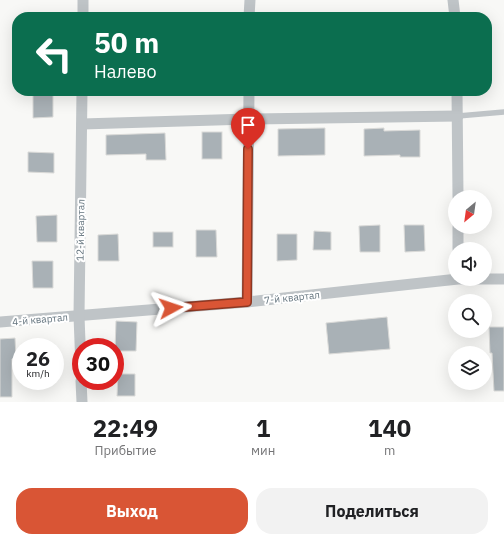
<!DOCTYPE html>
<html lang="ru">
<meta charset="utf-8">
<style>
body{margin:0;font-family:"IBM Plex Sans",sans-serif;background:#f2f2f2;color:#202124;height:100vh;display:flex;flex-direction:column;font-size:15px;white-space:nowrap}
*{box-sizing:border-box;margin:0}
p{font-size:13px;color:#757577}
.icon{flex:none;width:22px;height:22px;fill:none;stroke:currentColor;stroke-width:2;stroke-linecap:round;stroke-linejoin:round}
.map{position:relative;height:402px;overflow:hidden}
.details{display:flex;flex-direction:column;background:#fff;flex:1}
.details>*{flex:none}
.top-card{position:absolute;left:12px;top:12px;width:480px;height:84px;border-radius:16px;box-shadow:0 4px 16px #0002;background:#0b6e4f;color:#fff;overflow:hidden}
.needle{width:26px;rotate:209deg}
.buttons{position:absolute;left:448px;top:190px;display:grid;gap:8px}
.buttons a{display:grid;place-items:center;width:44px;height:44px;border-radius:50%;background:#fff;box-shadow:0 4px 16px #0002;font-size:20px}
.speed{position:absolute;left:12px;top:338px;display:flex;gap:8px;font-size:20px;font-weight:700;text-align:center}
.speed>*{display:grid;place-content:center;width:52px;height:52px;border-radius:50%;background:#fff;box-shadow:0 4px 16px #0002;line-height:1}
.speed small{font-size:10px;font-weight:400}
.speed .limit{border:6px solid #d22;background:#fff;color:#111}
.pin{position:absolute;display:grid;place-items:center;width:34px;height:34px;color:#fff;margin:-41px -17px;border-radius:50% 50% 50% 0;rotate:-45deg;box-shadow:0 0 4px #0007}
.pin .icon{rotate:45deg}
.me{position:absolute;width:44px;margin:-22px;rotate:85deg;stroke-linejoin:round;filter:drop-shadow(0 0 3px #0008)}
.turn{display:flex;align-items:center;gap:14px;height:84px;padding:0 16px;font-size:18px}
.turn .icon{width:52px;height:52px;stroke-width:2.5}
.turn b{display:block;font-size:28px;line-height:34px}
.eta{display:flex;justify-content:space-evenly;align-items:center;height:68px;text-align:center}
.eta b{font-size:24px;font-weight:700;line-height:28px}
.button{display:flex;gap:8px;margin-top:auto;padding:8px 16px}
.button a{flex:1;height:46px;border-radius:16px;background:#d95535;color:#fff;font-size:16px;font-weight:700;line-height:46px;text-align:center}
.button a+a{background:#f2f2f2;color:#202124}
.map>svg:first-child{display:block}
</style>
<div class="map">
<svg width="504" height="402" viewBox="0 0 504 402">
<rect width="100%" height="100%" fill="#f8f8f6"/>
<g fill="#a9b1b6" stroke="#dadad8">
<polygon points="33,91 53,91 53,117 33,118"/>
<polygon points="325,128 325,155 278,156 278,129"/>
<polygon points="384,128 384,131 420,130 420,157 400,157 400,155 364,156 364,129"/>
<rect x="202" y="132" width="20" height="27"/>
<polygon points="165,133 166,160 146,160 146,154 106,155 106,135"/>
<polygon points="28,152 54,153 54,173 28,172"/>
<polygon points="57,215 57,242 37,242 36,216"/>
<polygon points="380,225 380,252 360,252 359,226"/>
<polygon points="404,225 424,225 425,251 405,252"/>
<polygon points="196,230 216,230 217,257 196,257"/>
<polygon points="314,231 331,232 331,250 313,250"/>
<rect x="153" y="232" width="20" height="15"/>
<polygon points="118,234 119,261 98,261 98,235"/>
<polygon points="277,234 297,234 297,260 277,261"/>
<polygon points="32,261 53,261 53,288 33,288"/>
<polygon points="387,317 390,349 329,354 326,323"/>
<polygon points="116,321 137,322 136,351 115,351"/>
<polygon points="489,327 504,327 504,391 494,391 492,353 490,353"/>
<polygon points="15,338 16,358 12,359 12,397 0,397 0,339"/>
<polygon points="118,374 135,374 135,396 117,396"/>
</g>
<g fill="none" stroke-linecap="round" stroke-linejoin="round">
<polyline stroke="#bfc4c7" stroke-width="5.5" points="458,116 504,112"/>
<g stroke="#bfc4c7" stroke-width="11">
<polyline points="453,0 455,17"/>
<polyline points="83,17 83,0"/>
<polyline points="249,17 250,0"/>
<polyline points="457,91 458,197"/>
<polyline points="82,124 249,119 458,116"/>
<polyline points="458,249 458,227"/>
<polyline points="247,302 249,91"/>
<polyline points="0,322 247,302 458,279 504,279"/>
<polyline points="81,368 79,316 82,91"/>
<polyline points="81,381 82,402"/>
</g>
</g>
<g fill="none" stroke-linecap="round" stroke-linejoin="round">
<g stroke="#8d3722" stroke-width="10">
<polyline id="route" points="171,308 247,302 248,149"/>
</g>
<use href="#route" stroke="#d95535" stroke-width="7"/>
</g>
<g text-anchor="middle" stroke-width="4" stroke-linejoin="round" paint-order="stroke">
<g font-size="10" fill="#65757f" stroke="#fff">
<text transform="translate(80 230) rotate(-89)" y="4">12-й квартал</text>
<text transform="translate(292 297) rotate(-6)" y="4">7-й квартал</text>
<text transform="translate(40 319) rotate(-5)" y="4">4-й квартал</text>
</g>
</g>
</svg>
<div class="buttons">
<a><svg class="needle" viewBox="-14 -14 28 28"><path d="M0-13l5 13h-10z" fill="#e53935"/><path d="M0 13l5-13h-10z" fill="#757577"/></svg></a>
<a><svg class="icon" aria-label="sound" viewBox="0 0 24 24"><path d="M4 9h4l5-4v14l-5-4H4zM17 9q2 3 0 6"/></svg></a>
<a><svg class="icon" aria-label="search" viewBox="0 0 24 24"><circle cx="10" cy="10" r="6"/><path d="M15 15l6 6"/></svg></a>
<a><svg class="icon" aria-label="layers" viewBox="0 0 24 24"><path d="M12 4l9 5-9 5-9-5zM3 14l9 5 9-5"/></svg></a>
</div>
<div class="speed"><div>26<small>km/h</small></div><div class="limit">30</div></div>
<div class="pin" style="left:248px;top:149px;background:#d93025"><svg class="icon" aria-label="arrive" viewBox="0 0 24 24"><path d="M6 21V4h12l-3 4 3 4H6"/></svg></div>
<svg class="me" style="left:171px;top:308px" viewBox="-20 -20 40 40"><path d="M0-17L14 15 0 8-14 15z" fill="#d95535" stroke="#fff" stroke-width="4"/></svg>
<div class="top-card">
<div class="turn"><svg class="icon" aria-label="left" viewBox="0 0 24 24"><path d="M17 20v-9H6M10 6l-5 5 5 5"/></svg><div><b>50 m</b>Налево</div></div>
</div>
</div>
<section class="details">
<div class="eta">
<div><b>22:49</b><p>Прибытие</p></div>
<div><b>1</b><p>мин</p></div>
<div><b>140</b><p>m</p></div>
</div>
<div class="button"><a>Выход</a><a>Поделиться</a></div>
</section>
